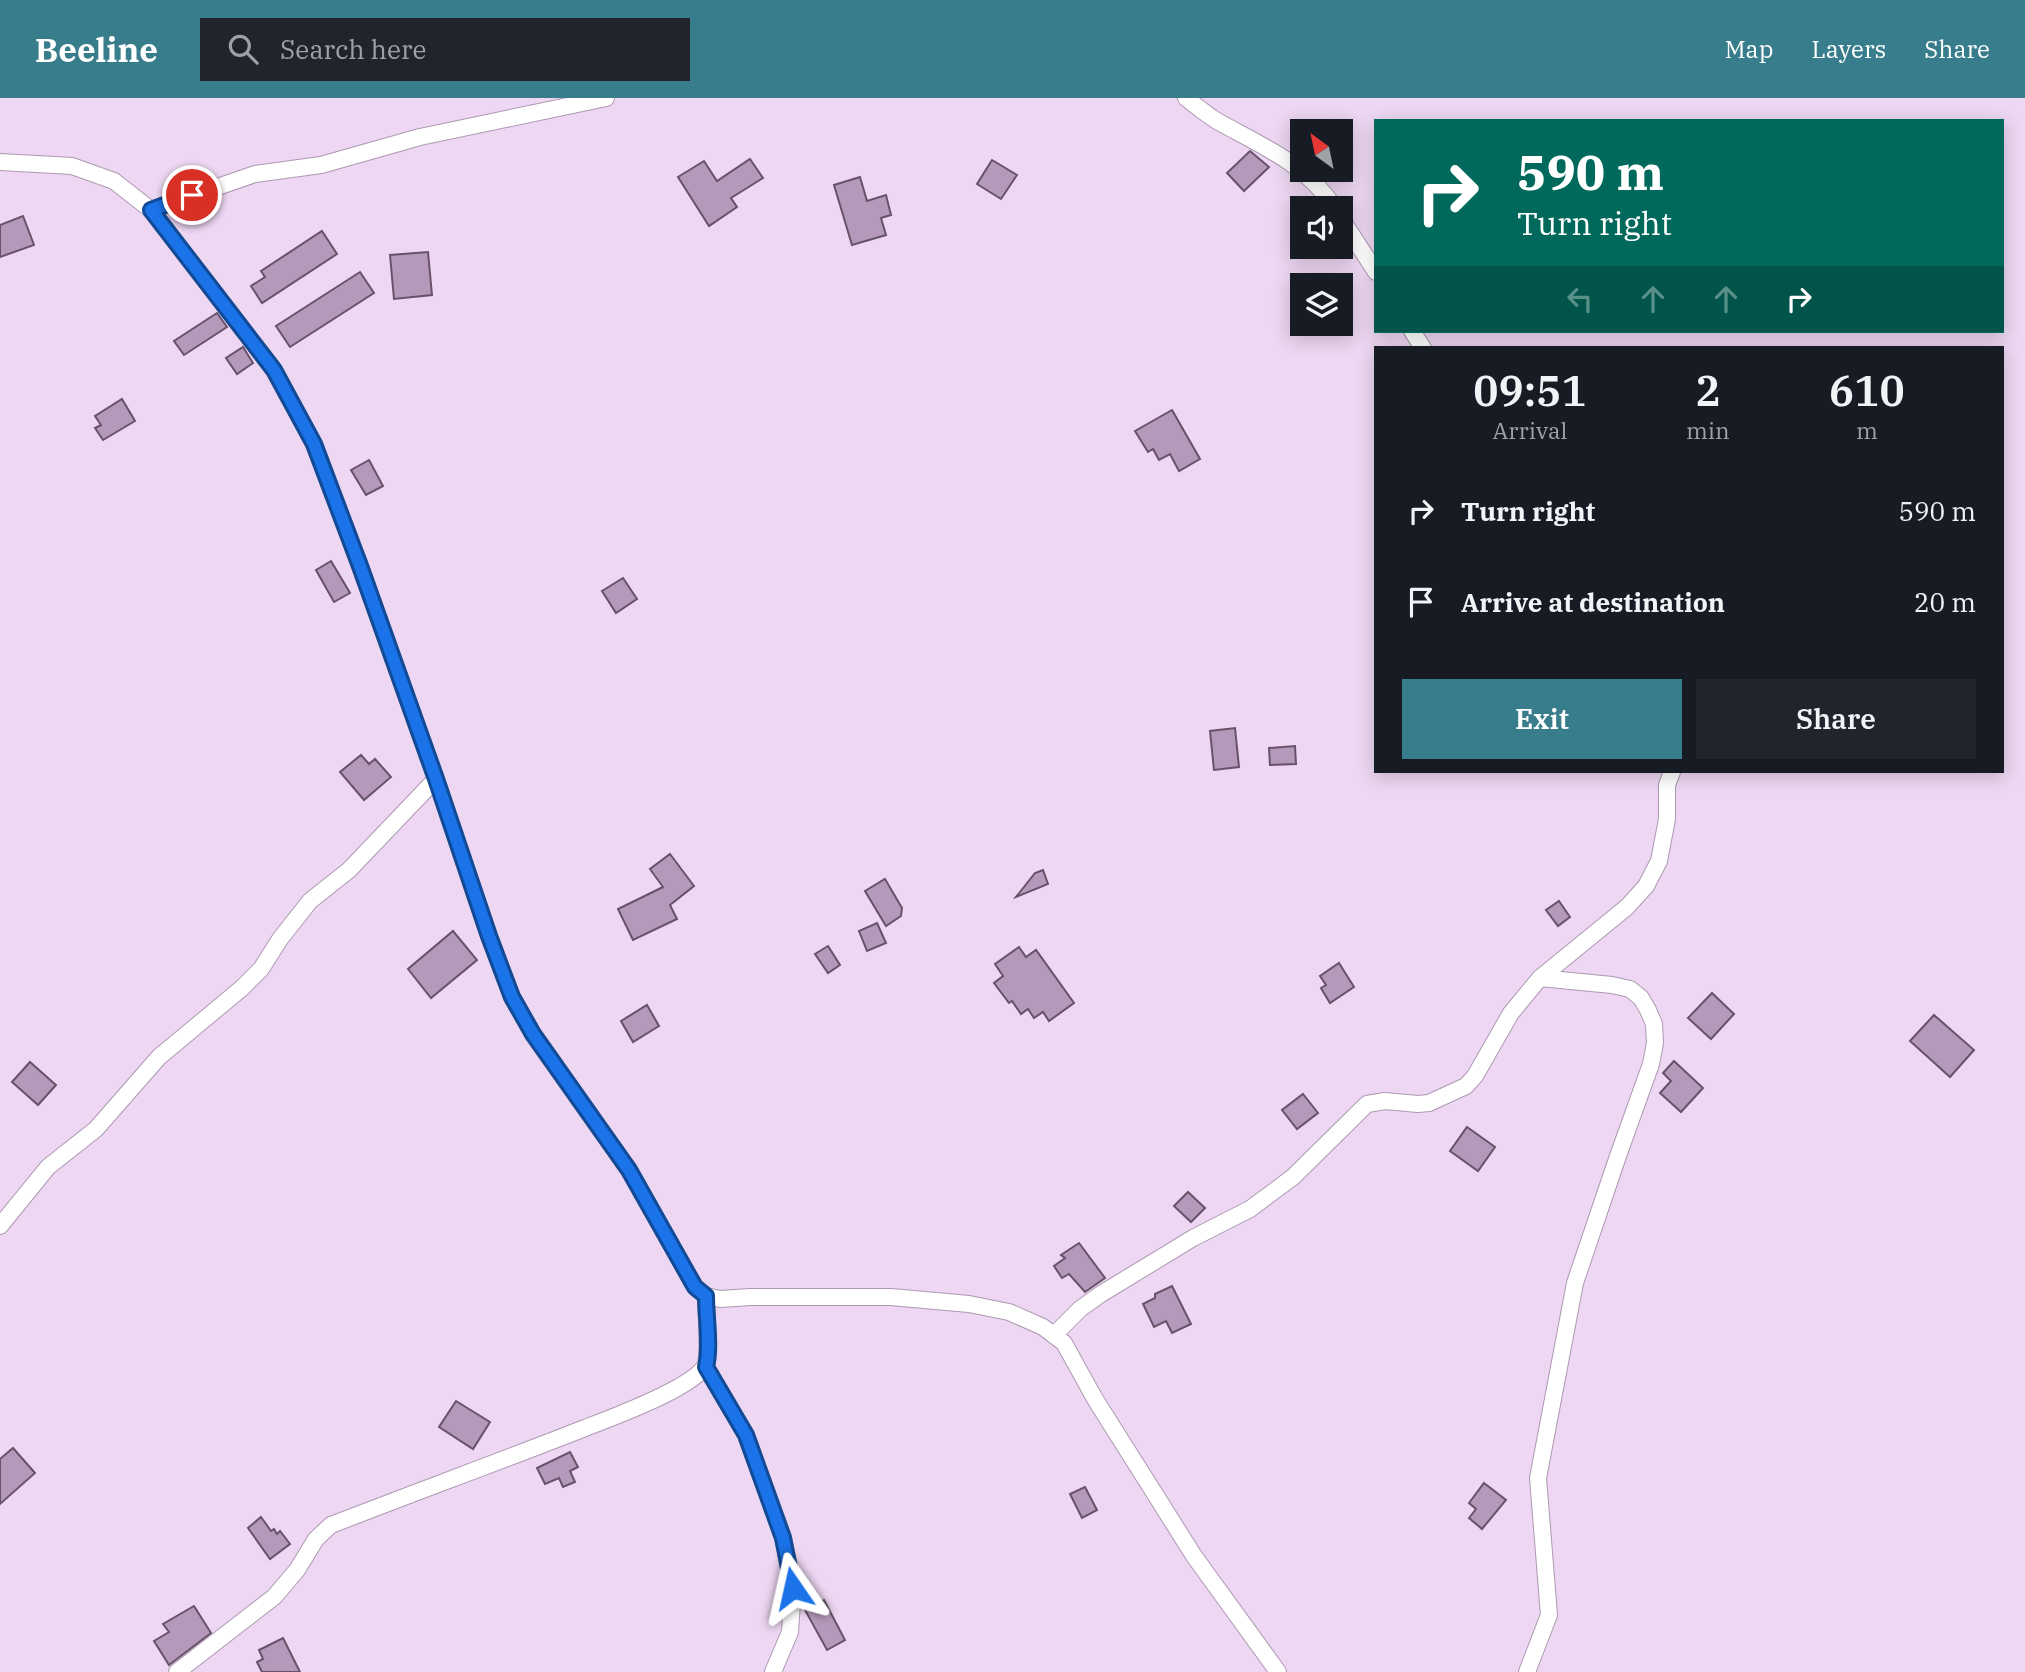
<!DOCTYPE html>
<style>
body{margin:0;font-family:"IBM Plex Serif",serif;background:#20242c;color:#f1f3f6;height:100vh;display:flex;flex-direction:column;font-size:26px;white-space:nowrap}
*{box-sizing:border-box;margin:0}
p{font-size:23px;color:#9ea1a6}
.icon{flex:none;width:38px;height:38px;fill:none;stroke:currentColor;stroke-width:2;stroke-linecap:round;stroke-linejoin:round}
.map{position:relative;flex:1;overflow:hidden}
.side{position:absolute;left:1374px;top:248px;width:630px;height:427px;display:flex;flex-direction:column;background:#171b24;border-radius:0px;box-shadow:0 4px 18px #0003}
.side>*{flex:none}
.banner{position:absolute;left:1374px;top:21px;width:630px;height:214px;border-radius:0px;box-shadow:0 4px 18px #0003;background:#00695c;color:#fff;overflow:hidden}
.needle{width:46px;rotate:327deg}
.fabs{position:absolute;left:1290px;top:21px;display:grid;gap:14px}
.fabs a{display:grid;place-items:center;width:63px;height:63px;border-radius:0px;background:#171b24;box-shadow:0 4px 18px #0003;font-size:35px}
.pin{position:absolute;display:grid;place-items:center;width:60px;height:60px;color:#fff;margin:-30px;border:4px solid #fff;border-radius:50%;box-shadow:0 2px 7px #0007}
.me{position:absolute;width:77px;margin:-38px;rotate:349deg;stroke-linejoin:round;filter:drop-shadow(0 0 5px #0008)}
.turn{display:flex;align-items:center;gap:24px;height:147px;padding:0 28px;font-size:32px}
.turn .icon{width:91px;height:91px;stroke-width:2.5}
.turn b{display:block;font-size:49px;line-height:60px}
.lanes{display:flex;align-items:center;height:66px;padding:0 28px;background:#0003;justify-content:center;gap:35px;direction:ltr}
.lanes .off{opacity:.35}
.eta{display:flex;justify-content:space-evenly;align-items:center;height:119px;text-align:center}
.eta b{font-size:42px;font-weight:600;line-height:49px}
.cta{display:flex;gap:14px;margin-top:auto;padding:14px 28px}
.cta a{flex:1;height:80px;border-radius:0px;background:#387d8b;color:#fff;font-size:28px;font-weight:600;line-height:80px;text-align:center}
.cta a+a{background:#20242c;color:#f1f3f6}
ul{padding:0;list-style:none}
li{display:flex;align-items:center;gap:21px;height:91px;padding:0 28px}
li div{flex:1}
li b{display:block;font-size:26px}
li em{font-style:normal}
header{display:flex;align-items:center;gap:42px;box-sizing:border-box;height:98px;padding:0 35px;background:#387d8b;color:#fff}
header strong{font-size:33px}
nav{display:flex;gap:38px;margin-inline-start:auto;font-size:24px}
.search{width:490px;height:63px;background:#20242c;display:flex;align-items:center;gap:18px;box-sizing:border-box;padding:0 24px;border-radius:0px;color:#9ea1a6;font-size:26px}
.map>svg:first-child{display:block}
</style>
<header>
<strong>Beeline</strong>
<div class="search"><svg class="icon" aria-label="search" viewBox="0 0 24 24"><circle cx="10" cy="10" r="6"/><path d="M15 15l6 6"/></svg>Search here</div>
<nav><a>Map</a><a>Layers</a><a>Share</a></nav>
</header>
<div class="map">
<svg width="2025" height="1574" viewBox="0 0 2025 1574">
<rect width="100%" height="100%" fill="#edd7f2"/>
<g fill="#b599bb" stroke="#66536a" stroke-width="2">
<polygon points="1250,53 1269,69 1244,93 1227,75"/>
<polygon points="750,61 763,80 731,100 737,109 709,128 678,79 704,63 717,83"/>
<polygon points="992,62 1017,77 1001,101 977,86"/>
<polygon points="860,79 867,103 886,97 891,117 881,120 886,137 852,147 834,87"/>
<polygon points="23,118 34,147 0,159 0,127"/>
<polygon points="322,133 337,156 262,205 251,188 265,179 261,173"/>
<polygon points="428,154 432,197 394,201 390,157"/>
<polygon points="360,174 374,195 290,249 276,228"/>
<polygon points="217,215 227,229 184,257 174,243"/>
<polygon points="243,249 253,265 237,276 226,260"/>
<polygon points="122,301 135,323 103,342 95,330 101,327 95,318"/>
<polygon points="1172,312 1200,361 1179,373 1170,356 1159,362 1153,351 1148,354 1135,333"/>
<polygon points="369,362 383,388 366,397 351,372"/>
<polygon points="331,463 350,495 334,504 316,472"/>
<polygon points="623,480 637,501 616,515 602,493"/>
<polygon points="1235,630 1239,669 1214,672 1210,633"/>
<polygon points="1295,648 1296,666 1270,667 1269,650"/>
<polygon points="361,657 369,666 375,661 391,679 364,702 340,674"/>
<polygon points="670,756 694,788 670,807 677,821 633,842 618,811 663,789 650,771"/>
<polygon points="1043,772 1048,786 1016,799 1035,775"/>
<polygon points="885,781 902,810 901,818 886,828 865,793"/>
<polygon points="1559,803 1570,819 1558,828 1546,812"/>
<polygon points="877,825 886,845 867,853 859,833"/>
<polygon points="453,833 477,862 431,900 408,871"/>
<polygon points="828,848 840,867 828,875 815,856"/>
<polygon points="1019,849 1026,859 1036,852 1074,905 1049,923 1043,914 1034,920 1028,911 1021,916 1012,903 1009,905 994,885 1003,878 995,866"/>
<polygon points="1339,865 1354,889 1330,905 1321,890 1326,887 1320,878"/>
<polygon points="1712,895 1734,916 1711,941 1688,920"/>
<polygon points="647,907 659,928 633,944 621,923"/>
<polygon points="1934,917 1974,952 1950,979 1910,943"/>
<polygon points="1674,963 1703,990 1681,1014 1660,995 1671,983 1663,975"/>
<polygon points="30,964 56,987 38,1007 12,984"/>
<polygon points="1303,996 1318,1015 1297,1031 1282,1012"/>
<polygon points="1467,1029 1495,1049 1478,1073 1450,1053"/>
<polygon points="1188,1094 1205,1110 1191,1124 1174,1108"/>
<polygon points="1079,1145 1105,1180 1085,1194 1069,1176 1062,1180 1054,1168 1065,1160 1061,1157"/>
<polygon points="1172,1188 1191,1226 1172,1235 1166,1223 1154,1229 1143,1206 1155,1200 1155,1196"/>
<polygon points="456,1303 490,1324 473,1351 439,1329"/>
<polygon points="13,1350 35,1375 0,1406 0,1361"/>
<polygon points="570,1354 578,1369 570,1373 575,1384 563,1389 559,1380 545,1386 537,1370"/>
<polygon points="1484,1385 1506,1402 1482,1431 1469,1420 1476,1411 1469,1405"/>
<polygon points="1085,1389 1097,1412 1082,1420 1070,1396"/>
<polygon points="261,1419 271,1433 274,1431 277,1436 280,1433 290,1446 270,1461 248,1430"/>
<polygon points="824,1502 845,1542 827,1552 805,1512"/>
<polygon points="194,1508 211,1535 169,1567 154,1543 169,1534 163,1526"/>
<polygon points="283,1540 300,1574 262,1574 257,1564 263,1561 259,1552"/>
</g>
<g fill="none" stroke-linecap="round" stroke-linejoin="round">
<g stroke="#ad99b2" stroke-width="18">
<g id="minor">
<path d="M1186,0C1196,8 1206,16 1217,23C1262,48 1305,65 1335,110"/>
<polyline points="0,64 72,68 114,83 151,112 274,272 314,346 360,468 436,681 489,838 512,899 533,936 629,1072 695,1189 706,1198 720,1201 750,1199 891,1199 969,1206 1009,1214 1043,1229 1064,1245 1095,1301 1194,1458 1278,1574"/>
<polyline points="151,112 255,76 321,67 420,39 606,0"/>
<polyline points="1340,119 1376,174"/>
<polyline points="1412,233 1423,250"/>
<polyline points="0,1128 48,1069 96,1031 159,959 242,890 261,871 280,841 310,803 349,772 436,681"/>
<polyline points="1054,1237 1080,1211 1101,1196 1193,1140 1250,1111 1293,1079 1367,1006 1385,1003 1418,1006 1429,1005 1466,988 1475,978 1511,915 1540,880 1627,809 1646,788 1659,763 1667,721 1667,687 1672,674"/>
<polyline points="706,1269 746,1337 783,1439 793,1490 790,1534 773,1574"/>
<path d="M177,1574L274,1499L297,1472L316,1441L331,1427C416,1394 501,1363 585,1330C614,1319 684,1293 703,1271C711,1262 706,1213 706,1198"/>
<polyline points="1527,1574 1549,1517 1538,1380 1575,1185 1618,1058 1651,966 1655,945 1654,926 1648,912 1641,900 1630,891 1612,887 1540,880"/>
</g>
</g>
<use href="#minor" stroke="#fff" stroke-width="16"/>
</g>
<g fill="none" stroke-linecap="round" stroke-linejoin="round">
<g stroke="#114b97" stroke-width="18">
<path id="route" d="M192,97L151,112L274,272L314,346L360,468L436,681L489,838L512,899L533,936L629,1072L695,1189L706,1198C706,1220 711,1249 706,1269L746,1337L783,1440L793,1490"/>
</g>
<use href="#route" stroke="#1a73e8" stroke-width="12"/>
</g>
</svg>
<div class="fabs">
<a><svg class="needle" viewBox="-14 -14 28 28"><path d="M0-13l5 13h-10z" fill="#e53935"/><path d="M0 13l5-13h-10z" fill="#9ea1a6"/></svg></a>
<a><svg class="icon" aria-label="sound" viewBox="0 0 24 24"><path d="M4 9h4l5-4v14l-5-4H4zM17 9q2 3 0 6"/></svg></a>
<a><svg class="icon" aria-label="layers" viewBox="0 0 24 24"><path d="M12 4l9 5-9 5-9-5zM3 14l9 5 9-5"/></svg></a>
</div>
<div class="pin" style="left:192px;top:97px;background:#d93025"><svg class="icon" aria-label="arrive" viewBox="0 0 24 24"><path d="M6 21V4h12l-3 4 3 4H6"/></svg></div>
<svg class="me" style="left:793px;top:1490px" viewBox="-20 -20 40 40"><path d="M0-17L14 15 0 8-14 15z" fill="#1a73e8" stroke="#fff" stroke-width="4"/></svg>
<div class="banner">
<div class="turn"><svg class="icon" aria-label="right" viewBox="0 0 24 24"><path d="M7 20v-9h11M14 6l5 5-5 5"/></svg><div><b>590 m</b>Turn right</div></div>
<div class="lanes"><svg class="icon off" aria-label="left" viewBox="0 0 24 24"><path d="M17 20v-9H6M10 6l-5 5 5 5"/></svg><svg class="icon off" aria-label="ahead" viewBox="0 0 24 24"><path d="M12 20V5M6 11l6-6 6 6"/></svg><svg class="icon off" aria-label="ahead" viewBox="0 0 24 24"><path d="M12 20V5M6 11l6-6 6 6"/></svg><svg class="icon" aria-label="right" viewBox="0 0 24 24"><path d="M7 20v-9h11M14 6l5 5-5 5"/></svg></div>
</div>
<section class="side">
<div class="eta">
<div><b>09:51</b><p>Arrival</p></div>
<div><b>2</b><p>min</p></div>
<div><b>610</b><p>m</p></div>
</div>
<ul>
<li><svg class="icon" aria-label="right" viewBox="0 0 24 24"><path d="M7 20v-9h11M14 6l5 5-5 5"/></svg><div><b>Turn right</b></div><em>590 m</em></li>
<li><svg class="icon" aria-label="arrive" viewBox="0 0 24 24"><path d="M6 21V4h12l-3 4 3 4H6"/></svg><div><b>Arrive at destination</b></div><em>20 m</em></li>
</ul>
<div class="cta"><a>Exit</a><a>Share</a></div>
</section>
</div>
